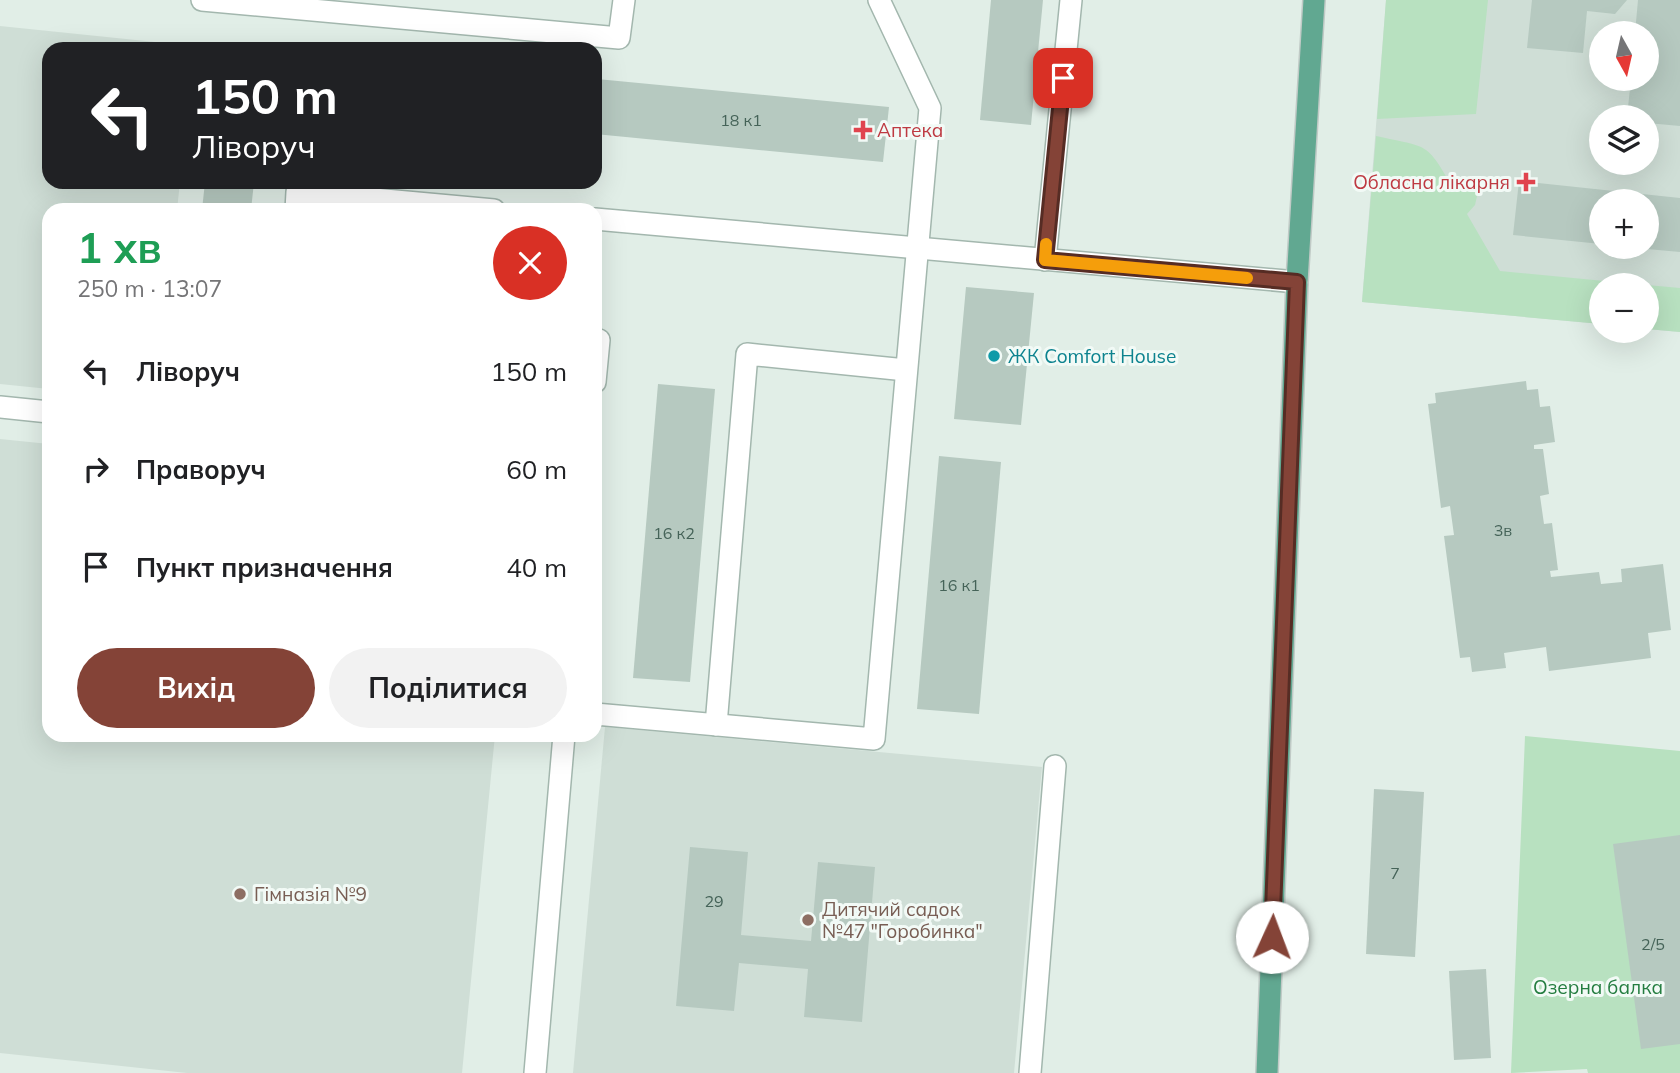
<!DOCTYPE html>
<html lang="uk">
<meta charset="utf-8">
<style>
body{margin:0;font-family:Mulish,sans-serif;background:#f2f2f2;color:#202124;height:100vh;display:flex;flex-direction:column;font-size:26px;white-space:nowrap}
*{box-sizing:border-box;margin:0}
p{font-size:23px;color:#757577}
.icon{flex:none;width:38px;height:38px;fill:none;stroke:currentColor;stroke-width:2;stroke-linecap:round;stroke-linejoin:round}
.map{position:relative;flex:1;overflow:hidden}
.panel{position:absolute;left:42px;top:203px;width:560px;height:539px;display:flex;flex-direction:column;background:#fff;border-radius:21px;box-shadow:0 7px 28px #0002}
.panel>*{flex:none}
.guide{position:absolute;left:42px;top:42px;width:560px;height:147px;border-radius:21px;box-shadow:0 7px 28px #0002;background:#202124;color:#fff;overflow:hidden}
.needle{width:46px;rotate:172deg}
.controls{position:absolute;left:1589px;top:21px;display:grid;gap:14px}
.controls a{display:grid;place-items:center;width:70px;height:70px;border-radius:50%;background:#fff;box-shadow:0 7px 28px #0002;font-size:35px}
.pin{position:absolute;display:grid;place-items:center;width:60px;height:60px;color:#fff;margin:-30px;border-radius:14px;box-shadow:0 4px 10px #0006}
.me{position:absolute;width:77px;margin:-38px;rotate:2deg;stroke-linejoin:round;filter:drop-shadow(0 0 5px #0008)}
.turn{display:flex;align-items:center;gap:24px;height:147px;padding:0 35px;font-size:32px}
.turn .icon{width:91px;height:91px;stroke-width:2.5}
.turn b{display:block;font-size:49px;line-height:60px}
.round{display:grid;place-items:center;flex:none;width:74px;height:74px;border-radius:37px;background:#f2f2f2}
.headline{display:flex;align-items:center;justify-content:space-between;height:119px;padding:0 35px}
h1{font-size:42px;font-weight:700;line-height:52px;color:#1e9e55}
.button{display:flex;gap:14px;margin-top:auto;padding:14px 35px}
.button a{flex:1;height:80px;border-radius:42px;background:#844337;color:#fff;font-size:28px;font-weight:700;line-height:80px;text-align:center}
.button a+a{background:#f2f2f2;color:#202124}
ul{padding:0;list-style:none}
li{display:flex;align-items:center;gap:21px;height:98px;padding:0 35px}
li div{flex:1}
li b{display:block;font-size:26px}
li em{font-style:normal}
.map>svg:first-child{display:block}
</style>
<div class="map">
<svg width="1680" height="1073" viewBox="0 0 1680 1073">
<rect width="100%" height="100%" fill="#e1eee7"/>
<g fill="#cfded6" fill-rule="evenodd">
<path d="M1386,0H1680V332L1647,329V285H1601V324L1362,302ZM1601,33H1647V79H1601ZM1601,117H1647V163H1601ZM1601,201H1647V247H1601Z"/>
<polygon points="0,26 194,46 193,49 49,49 49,182 180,182 177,210 49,210 49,389 0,384"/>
<polygon points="0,439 49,444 49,735 495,735 462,1073 187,1073 0,1053"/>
<polygon points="605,727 1042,767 1014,1073 573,1073"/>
</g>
<g fill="#b8e1c0">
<polygon points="1386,0 1488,0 1476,114 1377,119"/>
<path d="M1376,136C1430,148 1426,141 1454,190L1462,188L1478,192L1475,205L1467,214L1500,271L1646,285H1601V324L1362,302Z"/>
<polygon points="1647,285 1680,288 1680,332 1647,329"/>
<polygon points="1525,736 1680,751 1680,1073 1588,1073 1587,1069 1511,1073"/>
</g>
<g fill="#b6c9c0">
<polygon points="991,0 1043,0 1031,125 980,120"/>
<polygon points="1532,0 1627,0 1615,14 1587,11 1583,53 1527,48"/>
<polygon points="1638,0 1680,0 1680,126 1647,123 1647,117 1627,117 1631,79 1647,79 1647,33 1635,33"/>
<polygon points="597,79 889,107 883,162 595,134"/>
<polygon points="1519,181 1680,198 1680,252 1647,249 1647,201 1601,201 1601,244 1513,235"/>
<polygon points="205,182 254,182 251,210 202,210"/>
<polygon points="966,287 1034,293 1021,425 954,419"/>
<polygon points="1526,381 1527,390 1538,389 1540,407 1550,406 1555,442 1534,445 1534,449 1543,449 1549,494 1540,496 1544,524 1552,523 1558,570 1550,571 1551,577 1599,572 1601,584 1622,582 1621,569 1663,564 1671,630 1648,633 1651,658 1549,671 1546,647 1504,653 1506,668 1472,672 1470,657 1460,658 1444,536 1454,535 1450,506 1441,508 1428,404 1436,403 1435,393"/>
<polygon points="658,384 715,389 690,682 633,678"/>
<polygon points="939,456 1001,462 979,714 917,709"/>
<polygon points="1374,789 1424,792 1415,957 1366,954"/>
<polygon points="1680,835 1680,1044 1641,1049 1613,844"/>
<polygon points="690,847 748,852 741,935 811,941 818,862 875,867 862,1022 804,1017 808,969 739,963 734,1011 676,1006"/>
<polygon points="1486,969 1491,1058 1454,1060 1449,971"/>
</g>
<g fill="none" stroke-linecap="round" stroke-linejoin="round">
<g stroke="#a3b7ae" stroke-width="24">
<g id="minor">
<polyline points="202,0 619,38 624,0"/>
<polyline points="296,210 297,192 494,210"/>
<polyline points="595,219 1297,282"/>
<polyline points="1045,260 1071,0"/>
<polyline points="595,340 599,340 595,382"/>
<polyline points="0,407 49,412"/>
<polyline points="595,714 874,739 930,108 879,0"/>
<polyline points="716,725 747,354 906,370"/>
<polyline points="535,1073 564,735"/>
<polyline points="1030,1073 1055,766"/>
</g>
</g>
<g stroke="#c0cac6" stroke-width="24">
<polyline id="major" points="1267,1073 1297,282 1314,0"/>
</g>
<use href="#minor" stroke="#fff" stroke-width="21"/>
<use href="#major" stroke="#61a891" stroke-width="21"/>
</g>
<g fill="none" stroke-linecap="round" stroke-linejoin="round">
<g stroke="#562c24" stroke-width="18">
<polyline id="route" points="1063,78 1045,260 1297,282 1272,937"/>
</g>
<use href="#route" stroke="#844337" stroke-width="12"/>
<polyline stroke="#f59e0b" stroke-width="12" points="1046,244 1045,260 1247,278"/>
</g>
<g fill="#e0444e" stroke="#f2faf6" stroke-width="2.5">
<path d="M859.5 119.5h7v7h7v7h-7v7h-7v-7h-7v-7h7z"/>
<path d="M1522.5 171.5h7v7h7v7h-7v7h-7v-7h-7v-7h7z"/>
</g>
<circle fill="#0f9aa8" stroke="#f2faf6" stroke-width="2.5" cx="994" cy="356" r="7"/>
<g fill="#8d6e63" stroke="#f2faf6" stroke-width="2.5">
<circle cx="240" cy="894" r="7"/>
<circle cx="808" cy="920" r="7"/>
</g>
<g text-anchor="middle" stroke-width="6" stroke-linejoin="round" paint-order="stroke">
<g font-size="16" fill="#456358">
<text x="741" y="126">18 к1</text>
<text x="1503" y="536">3в</text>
<text x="674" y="539">16 к2</text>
<text x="959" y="591">16 к1</text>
<text x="1395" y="879">7</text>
<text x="714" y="907">29</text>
<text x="1653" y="950">2/5</text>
</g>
<g font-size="19" fill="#be3a42" stroke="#f2faf6" text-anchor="start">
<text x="877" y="137">Аптека</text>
<text x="1510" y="189" text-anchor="end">Обласна лікарня</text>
</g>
<g font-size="19" fill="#0d838f" stroke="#f2faf6" text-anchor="start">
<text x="1008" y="363">ЖК Comfort House</text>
</g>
<g font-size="19" fill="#785e54" stroke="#f2faf6" text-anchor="start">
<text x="254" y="901">Гімназія №9</text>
<text x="822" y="916">Дитячий садок<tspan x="822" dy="22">№47 "Горобинка"</tspan></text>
</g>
<g font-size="19" fill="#247d40" stroke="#f2faf6">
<text x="1598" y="994">Озерна балка</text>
</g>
</g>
</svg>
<div class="controls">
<a><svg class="needle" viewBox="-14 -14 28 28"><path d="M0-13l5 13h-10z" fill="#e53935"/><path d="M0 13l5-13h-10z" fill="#757577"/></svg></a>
<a><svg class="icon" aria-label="layers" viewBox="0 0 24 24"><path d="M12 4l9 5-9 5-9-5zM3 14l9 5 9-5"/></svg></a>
<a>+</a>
<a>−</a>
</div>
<div class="pin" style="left:1063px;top:78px;background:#d93025"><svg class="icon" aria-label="arrive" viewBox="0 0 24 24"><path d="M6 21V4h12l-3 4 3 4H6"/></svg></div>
<svg class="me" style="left:1272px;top:937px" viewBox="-20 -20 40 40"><circle r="19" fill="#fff"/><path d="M0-13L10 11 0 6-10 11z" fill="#844337"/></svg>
<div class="guide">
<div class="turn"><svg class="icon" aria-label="left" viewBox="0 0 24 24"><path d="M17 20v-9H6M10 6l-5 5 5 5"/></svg><div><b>150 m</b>Ліворуч</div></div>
</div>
<section class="panel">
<div class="headline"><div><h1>1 хв</h1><p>250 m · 13:07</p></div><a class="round" style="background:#d93025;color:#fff"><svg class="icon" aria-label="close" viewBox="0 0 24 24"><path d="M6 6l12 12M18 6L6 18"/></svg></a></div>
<ul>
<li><svg class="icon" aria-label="left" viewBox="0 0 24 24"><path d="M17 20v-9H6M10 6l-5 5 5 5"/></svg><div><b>Ліворуч</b></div><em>150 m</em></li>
<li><svg class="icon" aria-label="right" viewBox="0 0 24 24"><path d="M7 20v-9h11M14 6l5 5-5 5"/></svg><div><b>Праворуч</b></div><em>60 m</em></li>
<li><svg class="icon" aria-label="arrive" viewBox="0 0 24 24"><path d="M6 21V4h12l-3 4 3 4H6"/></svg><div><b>Пункт призначення</b></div><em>40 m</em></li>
</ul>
<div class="button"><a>Вихід</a><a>Поділитися</a></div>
</section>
</div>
